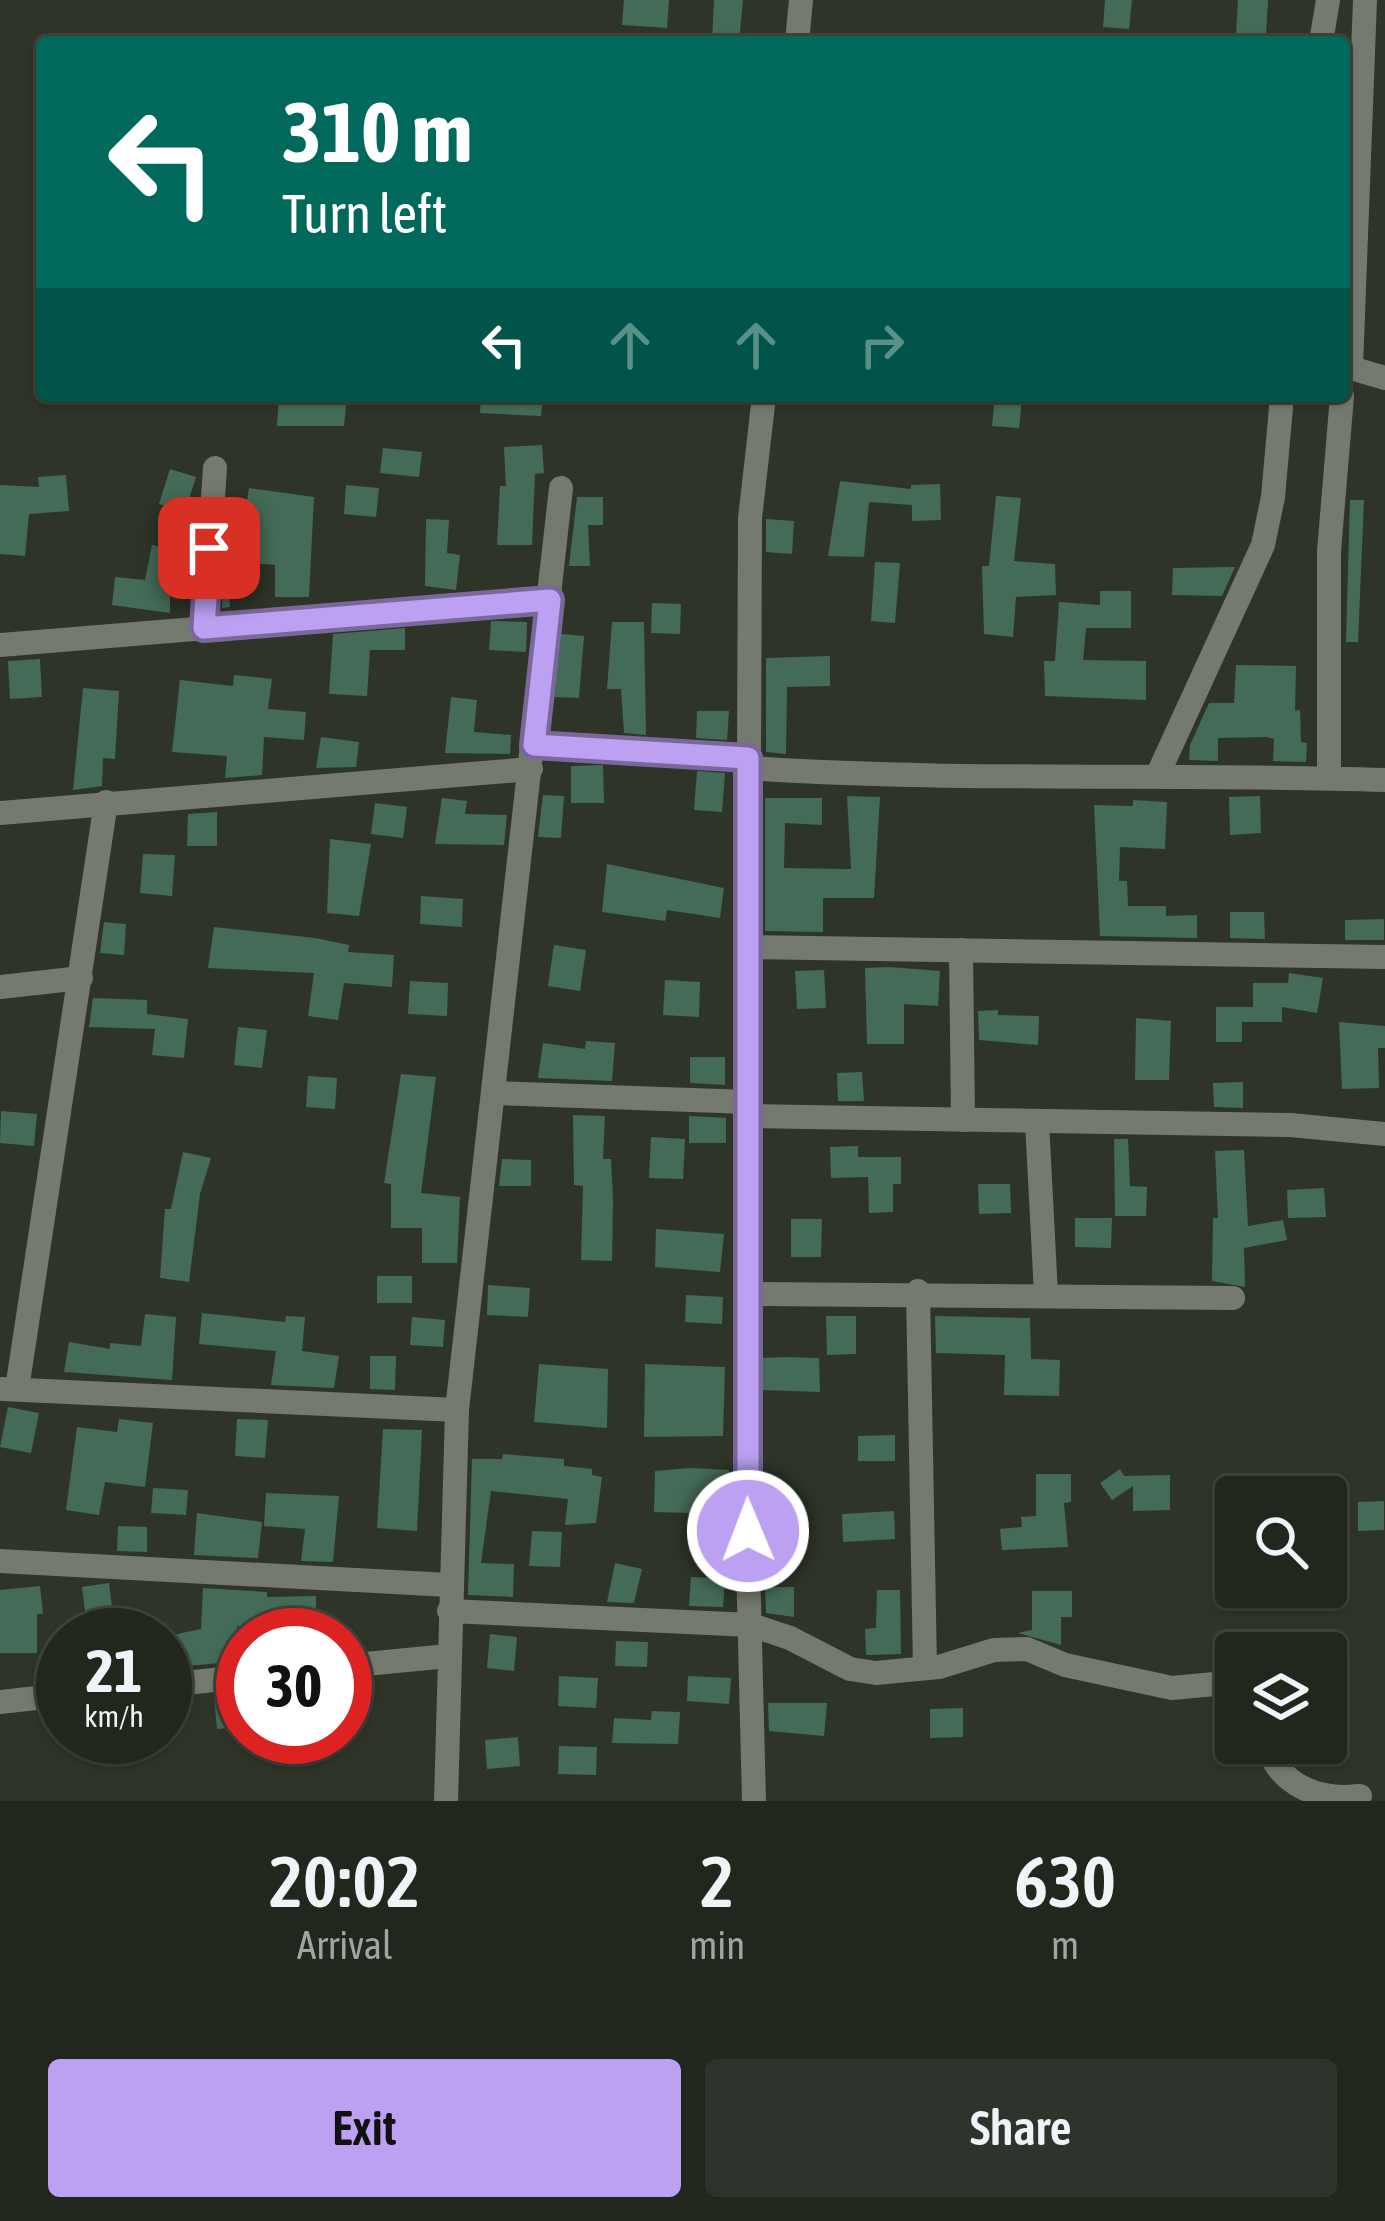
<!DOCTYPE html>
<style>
body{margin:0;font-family:"Asap Condensed",sans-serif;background:#2e332b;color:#f1f3f6;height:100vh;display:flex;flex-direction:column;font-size:45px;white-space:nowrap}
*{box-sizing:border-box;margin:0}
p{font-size:39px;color:#a2a5a4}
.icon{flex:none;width:66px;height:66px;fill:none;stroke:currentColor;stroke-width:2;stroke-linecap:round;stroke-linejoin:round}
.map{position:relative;height:1801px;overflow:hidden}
.sheet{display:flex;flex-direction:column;background:#22271e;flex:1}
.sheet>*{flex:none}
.hud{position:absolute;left:36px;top:36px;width:1314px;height:366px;border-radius:12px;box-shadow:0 3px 9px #0004,0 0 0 3px #3f443c;background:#00695c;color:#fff;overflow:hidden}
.fabs{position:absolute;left:1215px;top:1476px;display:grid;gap:24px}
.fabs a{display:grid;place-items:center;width:132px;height:132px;border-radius:12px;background:#22271e;box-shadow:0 3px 9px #0004,0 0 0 3px #3f443c;font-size:60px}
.speed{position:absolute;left:36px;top:1608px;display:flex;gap:24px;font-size:60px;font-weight:700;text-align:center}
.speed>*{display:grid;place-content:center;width:156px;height:156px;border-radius:50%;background:#22271e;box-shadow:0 3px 9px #0004,0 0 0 3px #3f443c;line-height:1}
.speed small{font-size:30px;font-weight:400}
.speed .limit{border:18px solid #d22;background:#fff;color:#111}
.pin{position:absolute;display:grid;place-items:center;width:102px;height:102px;color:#fff;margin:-51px;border-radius:24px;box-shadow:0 6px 18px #0006}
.me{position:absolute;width:132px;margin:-66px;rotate:359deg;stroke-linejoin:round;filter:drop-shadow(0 0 9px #0008)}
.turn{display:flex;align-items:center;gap:42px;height:252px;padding:0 48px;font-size:54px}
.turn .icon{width:156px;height:156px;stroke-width:2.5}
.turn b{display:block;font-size:84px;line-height:102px}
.lanes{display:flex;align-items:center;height:114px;padding:0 48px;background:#0003;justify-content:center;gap:60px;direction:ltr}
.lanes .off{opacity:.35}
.eta{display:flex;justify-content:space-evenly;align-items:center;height:204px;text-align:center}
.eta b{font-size:72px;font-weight:600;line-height:84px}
.primary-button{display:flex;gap:24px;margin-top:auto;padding:24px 48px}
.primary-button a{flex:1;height:138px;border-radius:12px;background:#bca0f2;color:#111;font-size:48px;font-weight:600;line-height:138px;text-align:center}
.primary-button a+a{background:#2e332b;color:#f1f3f6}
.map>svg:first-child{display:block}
</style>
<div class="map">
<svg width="1385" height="1801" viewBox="0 0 1385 1801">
<rect width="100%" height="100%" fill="#2e3428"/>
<g fill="#446b58">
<polygon points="624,0 669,0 667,28 622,25"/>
<polygon points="714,0 743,0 739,42 712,42"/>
<polygon points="1105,0 1132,0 1129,29 1103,27"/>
<polygon points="1238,0 1268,0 1266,35 1236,34"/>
<polygon points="279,396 347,396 344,426 277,426"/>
<polygon points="481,396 543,396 541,416 480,413"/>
<polygon points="995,396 1022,396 1019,428 992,426"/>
<polygon points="542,445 544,473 535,474 532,545 497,545 500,486 506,486 504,447"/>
<polygon points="383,448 422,452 419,477 380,473"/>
<polygon points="170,469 196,477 185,512 159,504"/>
<polygon points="66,475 69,511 29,514 25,556 0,554 0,485 39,487 38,477"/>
<polygon points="840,481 911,489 911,485 940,484 941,520 912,521 912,505 869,502 864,557 828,556"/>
<polygon points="346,485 379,488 376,517 344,514"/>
<polygon points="249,488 314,497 309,597 275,597 275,565 237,562 236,571 227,570 230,607 222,608 226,542 240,543"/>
<polygon points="996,496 1021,498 1014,561 1055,564 1056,595 1016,597 1013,637 984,634 982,566 989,566"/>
<polygon points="577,497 603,497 603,525 588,525 590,566 569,566"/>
<polygon points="1350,500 1364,500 1358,642 1346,642"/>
<polygon points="426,519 449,520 447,553 460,555 456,590 425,586"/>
<polygon points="766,519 794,521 792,554 766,552"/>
<polygon points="152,545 184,551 179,575 170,573 170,613 112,605 115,577 145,580"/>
<polygon points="875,562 900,563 895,623 871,621"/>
<polygon points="1232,567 1235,567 1222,596 1172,595 1173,568"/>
<polygon points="1100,591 1131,591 1131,628 1086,628 1083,660 1146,661 1146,700 1045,696 1044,661 1055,661 1059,602 1100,605"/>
<polygon points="652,603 681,604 680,634 651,633"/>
<polygon points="491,621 527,622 526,652 489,650"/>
<polygon points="612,622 644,622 646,735 624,733 621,689 607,689"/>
<polygon points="405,628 405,650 370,650 367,696 329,694 333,634"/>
<polygon points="561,634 584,636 579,698 554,697"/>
<polygon points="830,656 830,686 787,687 786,754 766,752 766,658"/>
<polygon points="40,659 42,697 10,699 8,661"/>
<polygon points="1236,665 1296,666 1295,711 1300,710 1301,742 1307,743 1306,762 1273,761 1274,739 1267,737 1218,738 1218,761 1189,760 1190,745 1209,703 1234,703"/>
<polygon points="234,675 272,679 268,709 306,712 304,740 264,737 262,775 225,778 227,756 172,752 180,680 233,686"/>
<polygon points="83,688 119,691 115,759 103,758 102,786 73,790"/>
<polygon points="451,697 477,700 474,732 511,735 510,754 445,753"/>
<polygon points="697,711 729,711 727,740 696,738"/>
<polygon points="321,737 359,742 356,767 316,768"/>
<polygon points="603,765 604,803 571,803 571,766"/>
<polygon points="697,771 725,773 722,812 694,810"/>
<polygon points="543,795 564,796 561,838 538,837"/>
<polygon points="847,796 880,797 874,898 823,898 823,932 765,931 765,798 822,798 822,825 785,823 784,868 843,869 851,869"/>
<polygon points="1260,796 1261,833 1230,835 1229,797"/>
<polygon points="442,798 467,801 465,814 507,815 504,845 435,844"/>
<polygon points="1133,800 1167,802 1165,849 1120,847 1119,881 1127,881 1128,906 1166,906 1166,916 1197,915 1197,938 1100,936 1094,805 1133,806"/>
<polygon points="375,803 407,807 403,838 371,834"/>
<polygon points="217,812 217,846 187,846 188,814"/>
<polygon points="330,839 371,844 359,916 327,913"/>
<polygon points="143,854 175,855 172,896 140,893"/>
<polygon points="607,864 724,888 720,918 667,910 665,921 602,912"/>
<polygon points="421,896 463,899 462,927 420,924"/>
<polygon points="1230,912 1264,912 1265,939 1230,938"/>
<polygon points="1384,919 1384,940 1345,940 1345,920"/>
<polygon points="104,922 126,924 124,955 100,953"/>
<polygon points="214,927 315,938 349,945 348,952 394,955 392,987 344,983 338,1020 308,1016 314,973 208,968"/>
<polygon points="554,945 586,950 580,991 548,986"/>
<polygon points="889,967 940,971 938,1006 904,1004 904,1044 867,1044 865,968"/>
<polygon points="824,970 826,1008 797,1009 795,971"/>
<polygon points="1289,973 1323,978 1317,1013 1282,1007 1282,1022 1242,1022 1242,1042 1216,1042 1216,1007 1253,1007 1253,983 1288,983"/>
<polygon points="665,980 700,982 699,1017 663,1015"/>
<polygon points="410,981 448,983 447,1016 408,1014"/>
<polygon points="93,998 147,1000 147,1014 188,1019 184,1058 152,1055 155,1029 89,1027"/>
<polygon points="998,1010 998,1015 1039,1016 1038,1045 979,1040 978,1011"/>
<polygon points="1136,1018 1171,1021 1169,1080 1135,1080"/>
<polygon points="1339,1022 1385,1026 1385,1048 1378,1048 1379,1088 1342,1089"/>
<polygon points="238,1027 267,1030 262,1068 234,1065"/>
<polygon points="586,1041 615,1043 612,1081 538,1078 543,1043 585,1049"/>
<polygon points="690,1057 725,1057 725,1085 690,1083"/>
<polygon points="862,1072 864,1101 838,1101 837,1073"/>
<polygon points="401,1074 436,1077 421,1193 460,1197 457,1263 422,1263 422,1228 391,1228 391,1184 384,1183"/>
<polygon points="308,1076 337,1078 335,1109 306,1107"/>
<polygon points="1243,1082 1243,1108 1214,1107 1213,1083"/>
<polygon points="1,1111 37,1114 34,1146 0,1143"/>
<polygon points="573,1115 605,1116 603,1159 611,1159 613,1199 612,1261 581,1260 583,1186 574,1185"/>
<polygon points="689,1116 726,1118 726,1143 689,1143"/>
<polygon points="651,1137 685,1139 683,1179 649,1178"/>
<polygon points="1114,1139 1128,1139 1130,1186 1147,1187 1146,1216 1115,1216"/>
<polygon points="858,1146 858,1157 901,1157 901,1184 893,1184 893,1212 869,1213 868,1177 831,1178 830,1147"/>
<polygon points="1244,1150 1248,1226 1283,1220 1287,1240 1244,1248 1245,1287 1212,1281 1213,1218 1218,1218 1215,1151"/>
<polygon points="183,1152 211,1158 200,1194 189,1282 160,1278 165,1209 171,1209"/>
<polygon points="502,1159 531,1160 531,1186 499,1186"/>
<polygon points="978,1184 1010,1184 1011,1213 979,1214"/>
<polygon points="1324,1188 1326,1217 1288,1218 1287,1190"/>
<polygon points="1075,1218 1112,1218 1111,1248 1075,1247"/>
<polygon points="791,1219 822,1219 821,1257 791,1257"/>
<polygon points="656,1229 724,1234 720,1272 655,1267"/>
<rect x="377" y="1276" width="35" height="27"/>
<polygon points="488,1285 530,1288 528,1317 487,1315"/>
<polygon points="686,1295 723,1297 722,1324 685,1322"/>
<polygon points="202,1313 285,1322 286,1316 305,1317 302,1351 339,1356 334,1388 271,1385 276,1351 199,1344"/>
<polygon points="145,1314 176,1317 172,1380 64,1372 69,1342 110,1349 110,1343 141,1346"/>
<polygon points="826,1316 856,1316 856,1354 827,1355"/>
<polygon points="935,1316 1030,1318 1031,1359 1060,1360 1059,1396 1004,1395 1005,1355 936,1353"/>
<polygon points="412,1317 445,1320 443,1347 410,1345"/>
<polygon points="370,1356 396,1356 395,1390 370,1389"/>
<polygon points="786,1357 819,1358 820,1392 763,1390 763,1358"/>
<polygon points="539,1364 608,1369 607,1428 534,1422"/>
<polygon points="645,1364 725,1367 723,1436 644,1437"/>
<polygon points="8,1407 39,1413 31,1453 0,1447"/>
<polygon points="119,1419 153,1423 145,1487 105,1482 99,1515 66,1510 77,1427 117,1432"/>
<polygon points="237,1419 268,1420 265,1458 235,1456"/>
<polygon points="383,1429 422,1430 417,1531 377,1528"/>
<polygon points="895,1435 895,1461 858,1461 858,1436"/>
<polygon points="503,1454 564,1459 564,1466 592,1469 592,1475 602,1477 596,1523 565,1525 568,1499 491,1491 481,1563 514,1564 513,1597 468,1595 472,1459 502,1459"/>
<polygon points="690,1468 729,1470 728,1540 688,1537 689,1513 654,1512 655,1471"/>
<polygon points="1120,1469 1124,1476 1170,1475 1170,1510 1133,1511 1133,1486 1112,1500 1100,1483"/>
<polygon points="1036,1474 1071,1474 1071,1502 1064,1503 1068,1547 1002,1550 1000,1529 1022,1527 1021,1517 1036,1516"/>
<polygon points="153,1488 188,1490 186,1515 151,1513"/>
<polygon points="266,1493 339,1496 333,1562 301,1561 305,1529 264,1526"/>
<polygon points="1384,1501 1384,1530 1358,1531 1358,1502"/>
<polygon points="894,1511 895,1539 843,1542 842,1514"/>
<polygon points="197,1513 262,1522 258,1558 194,1555"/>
<polygon points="118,1526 147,1527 147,1552 117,1551"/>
<polygon points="532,1531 562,1532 560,1567 529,1566"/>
<polygon points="615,1563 642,1569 634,1603 607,1602"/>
<polygon points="691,1577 725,1578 723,1607 689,1606"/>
<polygon points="109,1583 114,1623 87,1626 82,1587"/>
<polygon points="40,1586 43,1614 37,1614 37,1653 0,1653 0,1590"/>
<polygon points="765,1587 794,1587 794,1617 766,1613"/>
<polygon points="203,1588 267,1592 267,1597 316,1596 316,1635 287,1635 286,1626 237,1626 243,1661 174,1667 168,1636 201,1629"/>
<polygon points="877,1590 900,1590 901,1654 866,1655 865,1629 876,1628"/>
<polygon points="1032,1591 1072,1591 1072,1617 1061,1617 1061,1645 1018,1633 1032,1630"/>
<polygon points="490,1634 517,1637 514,1671 487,1668"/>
<polygon points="616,1641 648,1642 647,1667 615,1666"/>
<polygon points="559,1676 598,1678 596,1708 558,1706"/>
<polygon points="688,1676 731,1678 729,1704 687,1701"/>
<polygon points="243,1694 243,1727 217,1729 214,1697"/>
<polygon points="768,1703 827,1703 824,1736 769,1731"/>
<polygon points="963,1708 963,1737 930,1738 930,1709"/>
<polygon points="652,1711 680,1712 678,1744 612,1743 614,1718 651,1720"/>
<polygon points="518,1737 520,1766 487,1769 485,1740"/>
<polygon points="559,1746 597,1747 596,1775 558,1774"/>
</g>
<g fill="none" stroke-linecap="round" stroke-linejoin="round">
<g stroke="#747a6d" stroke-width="24">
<polyline points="797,42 801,0"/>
<polyline points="1321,42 1328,0"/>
<polyline points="1344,366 1385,378"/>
<polyline points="1351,367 1365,0"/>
<polyline points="204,628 215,468"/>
<polyline points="0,645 550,600"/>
<polyline points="534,744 748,758"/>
<path d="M748,768C960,782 1173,773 1385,780"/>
<polyline points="1158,774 1263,545 1273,497 1282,396"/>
<polyline points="1329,778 1329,551 1342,396"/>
<polyline points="0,813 531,769"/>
<polyline points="747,947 1385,957"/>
<polyline points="961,950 963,1120"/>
<polyline points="0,987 81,978"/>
<polyline points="497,1093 748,1102"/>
<polyline points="749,1116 1290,1125 1385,1134"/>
<polyline points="1037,1122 1046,1294"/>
<polyline points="918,1291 925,1668"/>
<polyline points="747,1294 1233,1298"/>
<polyline points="2,1389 457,1410"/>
<polyline points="17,1389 106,802"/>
<polyline points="0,1561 449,1585"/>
<polyline points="449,1611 751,1625 790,1638 850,1669 876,1673 939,1667 994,1650 1027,1649 1065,1665 1172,1688 1236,1682"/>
<polyline points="345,1666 448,1656"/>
<polyline points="165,1685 243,1677"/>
<polyline points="0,1702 63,1695"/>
<path d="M1265,1743C1280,1785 1316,1801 1360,1796"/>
<polyline points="446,1801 457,1410 561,488"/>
<polyline points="754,1801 746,1484 750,518 764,396"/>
</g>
</g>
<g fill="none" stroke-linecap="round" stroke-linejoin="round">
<g stroke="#7a689d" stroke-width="30">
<polyline id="route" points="209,548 204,628 550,600 534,745 748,758 748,1531"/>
</g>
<use href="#route" stroke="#bca0f2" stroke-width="21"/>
</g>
</svg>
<div class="fabs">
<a><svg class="icon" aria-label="search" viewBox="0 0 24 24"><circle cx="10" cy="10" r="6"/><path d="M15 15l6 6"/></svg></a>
<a><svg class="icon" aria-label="layers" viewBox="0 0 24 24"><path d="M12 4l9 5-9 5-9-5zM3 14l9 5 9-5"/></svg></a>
</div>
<div class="speed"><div>21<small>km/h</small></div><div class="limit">30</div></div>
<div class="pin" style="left:209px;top:548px;background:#d93025"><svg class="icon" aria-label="arrive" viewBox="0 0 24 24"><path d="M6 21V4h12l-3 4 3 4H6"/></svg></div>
<svg class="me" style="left:748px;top:1531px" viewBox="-20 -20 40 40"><circle r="17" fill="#bca0f2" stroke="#fff" stroke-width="3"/><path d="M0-11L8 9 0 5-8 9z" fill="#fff"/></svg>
<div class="hud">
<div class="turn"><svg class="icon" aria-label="left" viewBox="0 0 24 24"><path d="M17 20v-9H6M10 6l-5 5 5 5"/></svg><div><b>310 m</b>Turn left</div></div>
<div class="lanes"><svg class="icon" aria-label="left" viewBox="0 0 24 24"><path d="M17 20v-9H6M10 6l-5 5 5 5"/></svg><svg class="icon off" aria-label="ahead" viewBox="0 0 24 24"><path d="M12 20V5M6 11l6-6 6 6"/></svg><svg class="icon off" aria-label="ahead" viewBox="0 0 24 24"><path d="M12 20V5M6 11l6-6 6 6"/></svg><svg class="icon off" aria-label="right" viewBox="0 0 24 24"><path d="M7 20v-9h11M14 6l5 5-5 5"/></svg></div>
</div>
</div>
<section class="sheet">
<div class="eta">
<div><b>20:02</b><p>Arrival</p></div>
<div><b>2</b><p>min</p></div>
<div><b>630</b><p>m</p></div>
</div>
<div class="primary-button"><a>Exit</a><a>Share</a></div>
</section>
